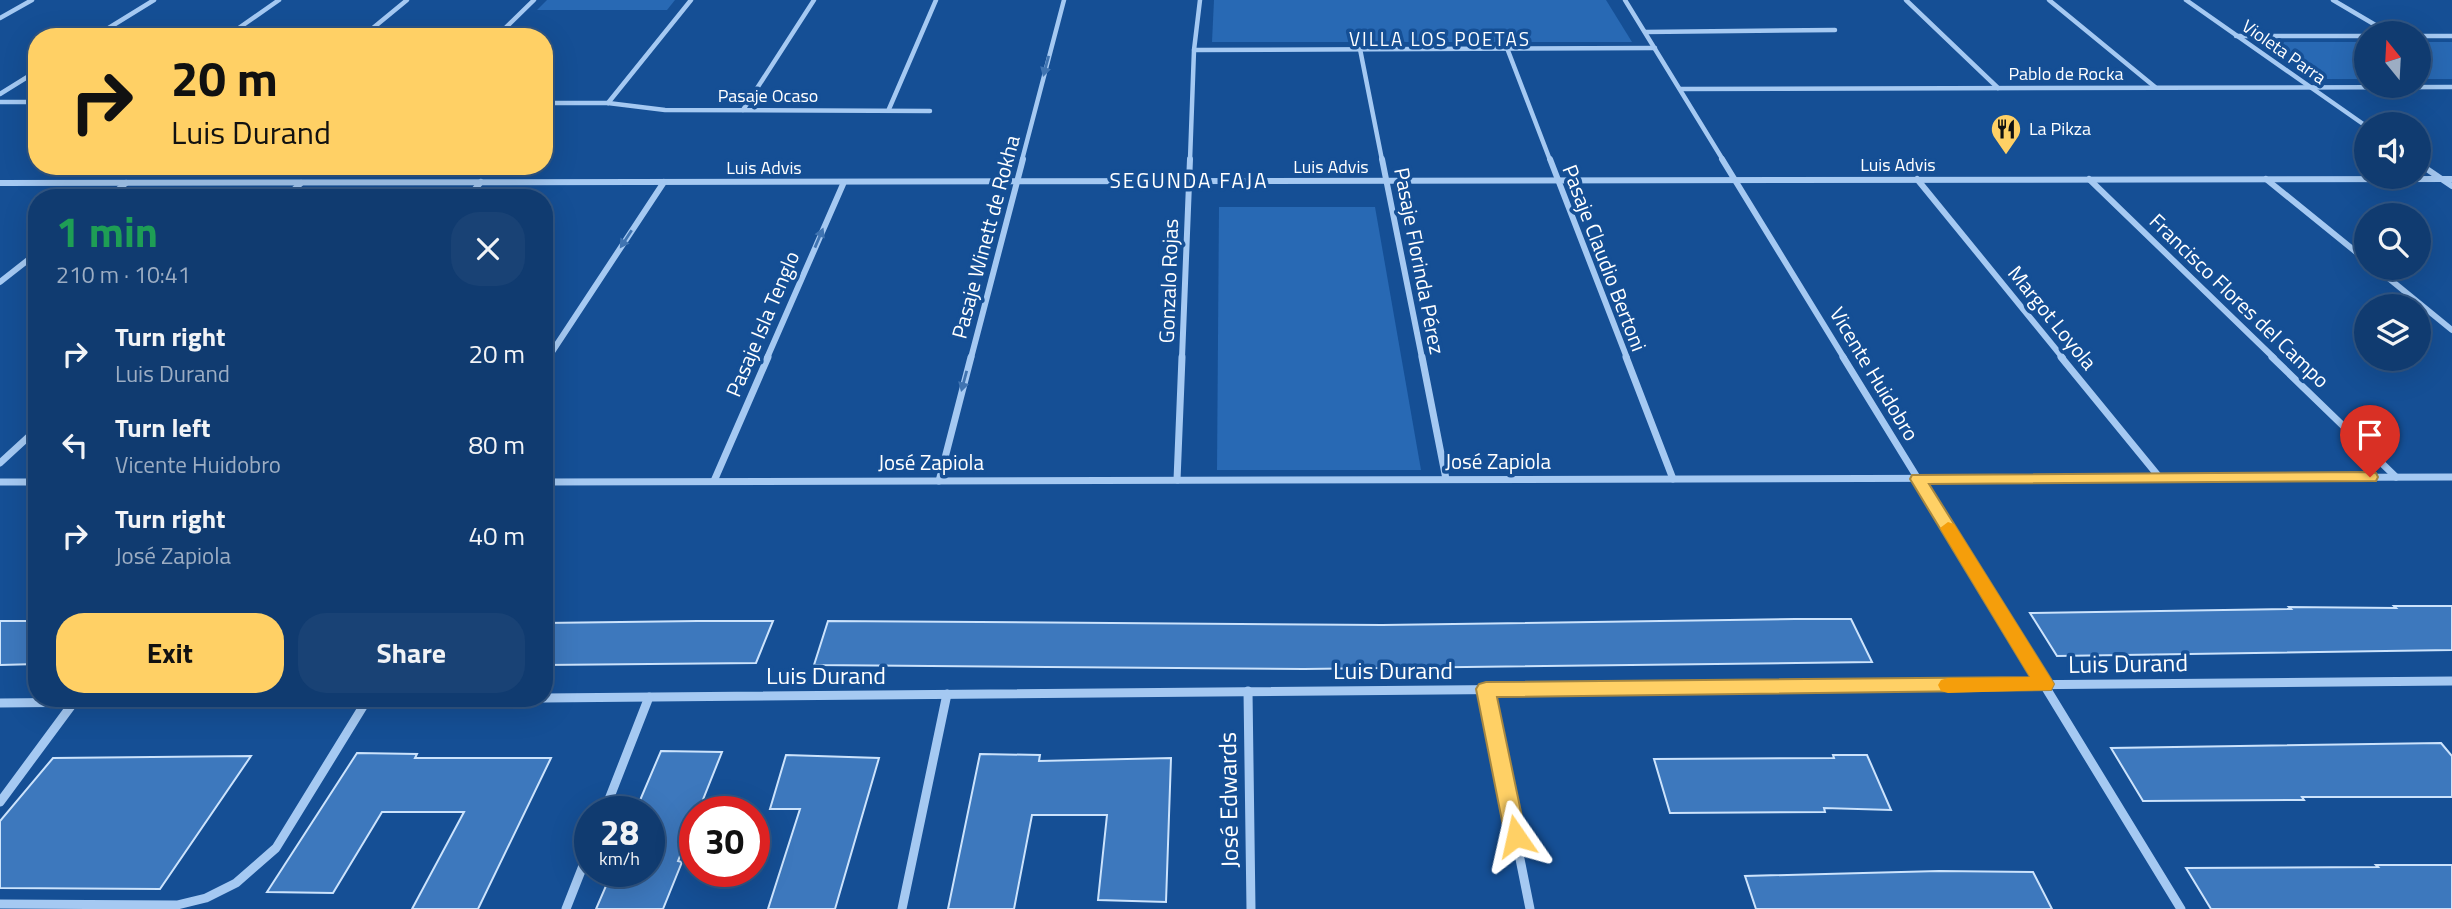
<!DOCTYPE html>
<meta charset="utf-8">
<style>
body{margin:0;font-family:"Titillium Web",sans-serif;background:#194275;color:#f1f3f6;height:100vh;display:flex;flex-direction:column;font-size:26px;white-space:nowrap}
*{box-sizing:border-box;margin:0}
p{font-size:23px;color:#9cadc3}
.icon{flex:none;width:38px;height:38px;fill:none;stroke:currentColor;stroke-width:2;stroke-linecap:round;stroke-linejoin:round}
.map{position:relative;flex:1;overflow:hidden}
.sheet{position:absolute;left:28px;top:189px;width:525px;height:518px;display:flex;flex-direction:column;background:#103b70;border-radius:28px;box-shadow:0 7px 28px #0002,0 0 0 2px #305583}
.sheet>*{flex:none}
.hud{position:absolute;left:28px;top:28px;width:525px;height:147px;border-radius:28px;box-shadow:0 7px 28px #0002,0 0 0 2px #305583;background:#ffd065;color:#111;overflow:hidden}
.needle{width:46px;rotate:342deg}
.buttons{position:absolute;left:2354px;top:21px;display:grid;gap:14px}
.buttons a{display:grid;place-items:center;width:77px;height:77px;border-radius:50%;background:#103b70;box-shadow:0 7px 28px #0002,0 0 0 2px #305583;font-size:35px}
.speed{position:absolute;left:574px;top:796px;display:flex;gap:14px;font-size:35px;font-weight:700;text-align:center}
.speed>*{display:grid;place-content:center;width:91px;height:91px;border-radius:50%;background:#103b70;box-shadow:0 7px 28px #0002,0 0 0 2px #305583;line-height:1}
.speed small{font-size:18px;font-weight:400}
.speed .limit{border:10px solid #d22;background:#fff;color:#111}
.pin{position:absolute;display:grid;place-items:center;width:60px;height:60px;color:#fff;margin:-72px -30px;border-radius:50% 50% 50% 0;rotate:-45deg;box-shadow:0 0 7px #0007}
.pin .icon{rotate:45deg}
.me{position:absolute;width:77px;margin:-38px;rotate:349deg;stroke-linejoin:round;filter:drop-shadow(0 0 5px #0008)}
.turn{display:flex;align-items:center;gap:24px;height:147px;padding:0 28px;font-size:32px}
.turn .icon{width:91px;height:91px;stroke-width:2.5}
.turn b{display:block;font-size:49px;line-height:60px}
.round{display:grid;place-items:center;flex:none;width:74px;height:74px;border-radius:28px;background:#194275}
.overview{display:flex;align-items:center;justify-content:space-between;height:119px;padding:0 28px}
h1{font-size:42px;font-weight:700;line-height:52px;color:#1e9e55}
.button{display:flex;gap:14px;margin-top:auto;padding:14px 28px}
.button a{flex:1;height:80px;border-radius:28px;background:#ffd065;color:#111;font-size:28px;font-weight:700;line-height:80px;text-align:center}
.button a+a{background:#194275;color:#f1f3f6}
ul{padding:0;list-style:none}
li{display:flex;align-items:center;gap:21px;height:91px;padding:0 28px}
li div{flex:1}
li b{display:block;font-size:26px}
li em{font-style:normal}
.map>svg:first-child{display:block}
</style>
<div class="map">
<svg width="2452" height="909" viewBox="0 0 2452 909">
<rect width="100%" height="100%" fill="#154f95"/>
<g fill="#2869b4">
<polygon points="547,0 675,0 667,10 537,10"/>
<polygon points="1214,0 1606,0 1632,42 1212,42"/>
<polygon points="2266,42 2366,42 2366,79 2323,79"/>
<rect x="2419" y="42" width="33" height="37"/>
<polygon points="1219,207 1375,207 1421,470 1217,470"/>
</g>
<g fill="#3d78bd" stroke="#cce3fc" stroke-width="2">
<polygon points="2394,606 2452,606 2452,650 2057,656 2030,613 2291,609 2289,607 2396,608"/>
<polygon points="1795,619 1851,619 1872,662 1304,669 814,665 828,621 1382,625"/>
<polygon points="0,621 37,621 37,664 0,665"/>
<polygon points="698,621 773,621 756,663 544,665 544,623"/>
<polygon points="2441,743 2452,756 2452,797 2302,797 2304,800 2143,801 2111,748"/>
<polygon points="661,751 722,752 698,812 695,812 695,819 678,861 682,862 663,909 596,909 612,872 649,872 649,812 635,812"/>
<polygon points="357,753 417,754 415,758 551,758 478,909 412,909 464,812 382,812 333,893 267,892"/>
<polygon points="980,754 1040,755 1039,761 1171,758 1166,902 1098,900 1107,815 1032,815 1014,909 948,909"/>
<polygon points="786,755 879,758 835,909 768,909 800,809 770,809"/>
<polygon points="1833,755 1867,755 1891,810 1824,808 1825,812 1670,813 1654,759 1834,758"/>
<polygon points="251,756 160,889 0,888 0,821 53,758"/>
<polygon points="2376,865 2452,865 2452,909 2211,909 2186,868 2378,867"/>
<polygon points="1939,871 2033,872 2052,909 1756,909 1745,876"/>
</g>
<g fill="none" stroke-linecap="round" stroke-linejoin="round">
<g stroke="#a5c9f2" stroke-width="4.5">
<polyline points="1625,0 1723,160"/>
<polyline points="1906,0 1998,88"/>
<polyline points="2049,0 2155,87"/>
<polyline points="2186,0 2366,126"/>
<polyline points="2333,0 2389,33"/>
<polyline points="0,18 32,0"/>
<polyline points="1645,32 1835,30"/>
<polyline points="2236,36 2366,36"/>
<polyline points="2418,36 2452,36"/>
<polyline points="94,37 154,0"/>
<polyline points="226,37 279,0"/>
<polyline points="362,37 407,0"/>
<polyline points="496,37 534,0"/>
<polyline points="1507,48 1550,160"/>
<polyline points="1360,49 1382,160"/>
<polyline points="1194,50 1655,48"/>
<polyline points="1680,89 2452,87"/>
<polyline points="0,94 37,71"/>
<polyline points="0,102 37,102"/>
<polyline points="544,103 608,103 665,110 930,111"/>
<polyline points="608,103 691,0"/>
<polyline points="889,109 936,0"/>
<polyline points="743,110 814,0"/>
<polyline points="1022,160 1064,0"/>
<polyline points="1190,160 1194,50 1200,0"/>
</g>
<g stroke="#a5c9f2" stroke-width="6">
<polyline points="1382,159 1422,358"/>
<polyline points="1550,159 1627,358"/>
<polyline points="1722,159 1844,358"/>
<polyline points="2418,163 2452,186"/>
<polyline points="1917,179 2063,358"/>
<polyline points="2089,179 2274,358"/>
<polyline points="2266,179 2366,260"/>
<polyline points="0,183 2452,179"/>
<polyline points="108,198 126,183"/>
<polyline points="285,198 301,183"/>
<polyline points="467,198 481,182"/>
<polyline points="2376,268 2452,330"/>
<polyline points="0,282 37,253"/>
<polyline points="548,358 664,182"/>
<polyline points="767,358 844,182"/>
<polyline points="971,358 1023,159"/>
<polyline points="1182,358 1190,159"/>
</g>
<g stroke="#a5c9f2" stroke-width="7">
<polyline points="1422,357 1446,479"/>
<polyline points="1626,357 1673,479"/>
<polyline points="1843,357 1995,604"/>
<polyline points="2061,357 2160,478"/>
<polyline points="2272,357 2396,477"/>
<polyline points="544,365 549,357"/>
<polyline points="0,463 37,429"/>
<polyline points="1177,480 1182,357"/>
<polyline points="714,481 768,357"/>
<polyline points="939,481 971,357"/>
<polyline points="0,482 37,482"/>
<polyline points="544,482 2452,477"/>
</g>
<g stroke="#a5c9f2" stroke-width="9">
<polyline points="1994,603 2181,909"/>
<polyline points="1486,689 1530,909"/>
<polyline points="1248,691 1251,909"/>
<polyline points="544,698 2452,681"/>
<polyline points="0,703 528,698"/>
<polyline points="0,802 74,702"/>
<polyline points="604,812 649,697"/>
<polyline points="0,904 177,905 206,898 236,883 276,848 367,700"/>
<polyline points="566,909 590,848"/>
<polyline points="902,909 947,694"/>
</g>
</g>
<defs><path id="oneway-solid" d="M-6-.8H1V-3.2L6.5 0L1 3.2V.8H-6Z" transform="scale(1.75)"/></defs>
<g fill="#4074b1">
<use href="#oneway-solid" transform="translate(1046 66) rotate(105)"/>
<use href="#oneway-solid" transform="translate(819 238) rotate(-67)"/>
<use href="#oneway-solid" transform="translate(626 239) rotate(123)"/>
<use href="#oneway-solid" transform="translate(964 381) rotate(105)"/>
</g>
<polygon fill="#ffd065" stroke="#a68742" stroke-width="2" points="2370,472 2376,473 2378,477 2376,481 1929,484 2051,679 2054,684 2051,690 1497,697 1526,836 1523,842 1516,845 1508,842 1505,836 1476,689 1479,684 1486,682 2030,677 1910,479 1912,475"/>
<polygon fill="#f59e0b" points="1948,522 1954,524 2051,679 2054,684 2051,690 1948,693 1941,691 1938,685 1941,680 1948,678 2030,677 1940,528"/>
<defs>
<g id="restaurant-pin" transform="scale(1.575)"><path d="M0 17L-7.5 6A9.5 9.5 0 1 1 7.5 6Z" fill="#ffd065" stroke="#154f95"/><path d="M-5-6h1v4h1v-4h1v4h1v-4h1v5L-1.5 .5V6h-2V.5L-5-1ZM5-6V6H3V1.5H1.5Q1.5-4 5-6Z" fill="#111"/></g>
</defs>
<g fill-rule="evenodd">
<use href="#restaurant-pin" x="2006" y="129"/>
</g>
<g text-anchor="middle" stroke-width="7" stroke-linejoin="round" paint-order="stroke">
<g font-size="18" fill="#fff" stroke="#154f95">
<text transform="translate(2284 52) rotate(35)" y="6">Violeta Parra</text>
<text x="2066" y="80">Pablo de Rocka</text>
<text x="768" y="102">Pasaje Ocaso</text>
<text x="1898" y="171">Luis Advis</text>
<text x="1331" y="173">Luis Advis</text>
<text x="764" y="174">Luis Advis</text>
</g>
<g font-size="18" fill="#fff" stroke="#154f95" text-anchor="start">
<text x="2029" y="135">La Pikza</text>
</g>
<g font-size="19" letter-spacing="2" fill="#fff" stroke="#154f95">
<text x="1440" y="46">VILLA LOS POETAS</text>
</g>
<g font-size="21" letter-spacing="2" fill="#fff" stroke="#154f95">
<text x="1189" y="188">SEGUNDA FAJA</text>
</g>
<g font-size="21" fill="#fff" stroke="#154f95">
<text transform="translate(986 237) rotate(-75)" y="7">Pasaje Winett de Rokha</text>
<text transform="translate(1604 258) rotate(69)" y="7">Pasaje Claudio Bertoni</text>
<text transform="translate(1419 261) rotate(79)" y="7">Pasaje Florinda Pérez</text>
<text transform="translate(1169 281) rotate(-88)" y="7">Gonzalo Rojas</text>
<text transform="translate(2239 301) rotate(44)" y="7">Francisco Flores del Campo</text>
<text transform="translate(2052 318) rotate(51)" y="7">Margot Loyola</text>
<text transform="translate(763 324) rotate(-67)" y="7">Pasaje Isla Tenglo</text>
<text transform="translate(1874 374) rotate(59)" y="7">Vicente Huidobro</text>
<text x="1498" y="469">José Zapiola</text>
<text x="931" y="470">José Zapiola</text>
</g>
<g font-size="24" fill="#fff" stroke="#154f95">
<text transform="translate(2128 664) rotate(-1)" y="8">Luis Durand</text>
<text x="1393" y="679">Luis Durand</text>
<text x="826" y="684">Luis Durand</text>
<text transform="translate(1229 800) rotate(-91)" y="8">José Edwards</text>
</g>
</g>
</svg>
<div class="buttons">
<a><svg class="needle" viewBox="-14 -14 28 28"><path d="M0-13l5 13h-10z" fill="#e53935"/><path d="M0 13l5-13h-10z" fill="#9cadc3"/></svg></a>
<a><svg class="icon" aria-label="sound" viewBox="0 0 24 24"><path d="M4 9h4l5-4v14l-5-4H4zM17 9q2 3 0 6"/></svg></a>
<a><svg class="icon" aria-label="search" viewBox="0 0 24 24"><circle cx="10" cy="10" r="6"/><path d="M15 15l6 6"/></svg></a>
<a><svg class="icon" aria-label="layers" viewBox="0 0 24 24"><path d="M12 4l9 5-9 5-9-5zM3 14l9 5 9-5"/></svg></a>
</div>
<div class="speed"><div>28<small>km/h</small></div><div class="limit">30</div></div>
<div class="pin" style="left:2370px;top:477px;background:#d93025"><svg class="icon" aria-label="arrive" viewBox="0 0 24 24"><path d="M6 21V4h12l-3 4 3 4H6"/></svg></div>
<svg class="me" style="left:1516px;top:836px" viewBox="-20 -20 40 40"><path d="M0-17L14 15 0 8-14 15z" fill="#ffd065" stroke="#fff" stroke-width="4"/></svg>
<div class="hud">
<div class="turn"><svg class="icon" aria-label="right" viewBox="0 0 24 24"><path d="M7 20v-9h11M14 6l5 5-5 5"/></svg><div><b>20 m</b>Luis Durand</div></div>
</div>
<section class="sheet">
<div class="overview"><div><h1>1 min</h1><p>210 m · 10:41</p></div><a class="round"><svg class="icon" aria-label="close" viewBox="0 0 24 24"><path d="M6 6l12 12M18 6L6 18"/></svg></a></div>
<ul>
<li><svg class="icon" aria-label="right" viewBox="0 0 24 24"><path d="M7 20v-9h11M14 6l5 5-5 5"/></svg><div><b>Turn right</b><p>Luis Durand</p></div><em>20 m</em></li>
<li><svg class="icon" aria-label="left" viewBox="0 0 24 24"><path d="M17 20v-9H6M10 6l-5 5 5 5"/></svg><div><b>Turn left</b><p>Vicente Huidobro</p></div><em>80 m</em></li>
<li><svg class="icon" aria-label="right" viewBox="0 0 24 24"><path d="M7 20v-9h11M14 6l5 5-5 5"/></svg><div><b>Turn right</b><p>José Zapiola</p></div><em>40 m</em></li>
</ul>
<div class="button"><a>Exit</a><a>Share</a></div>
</section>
</div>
